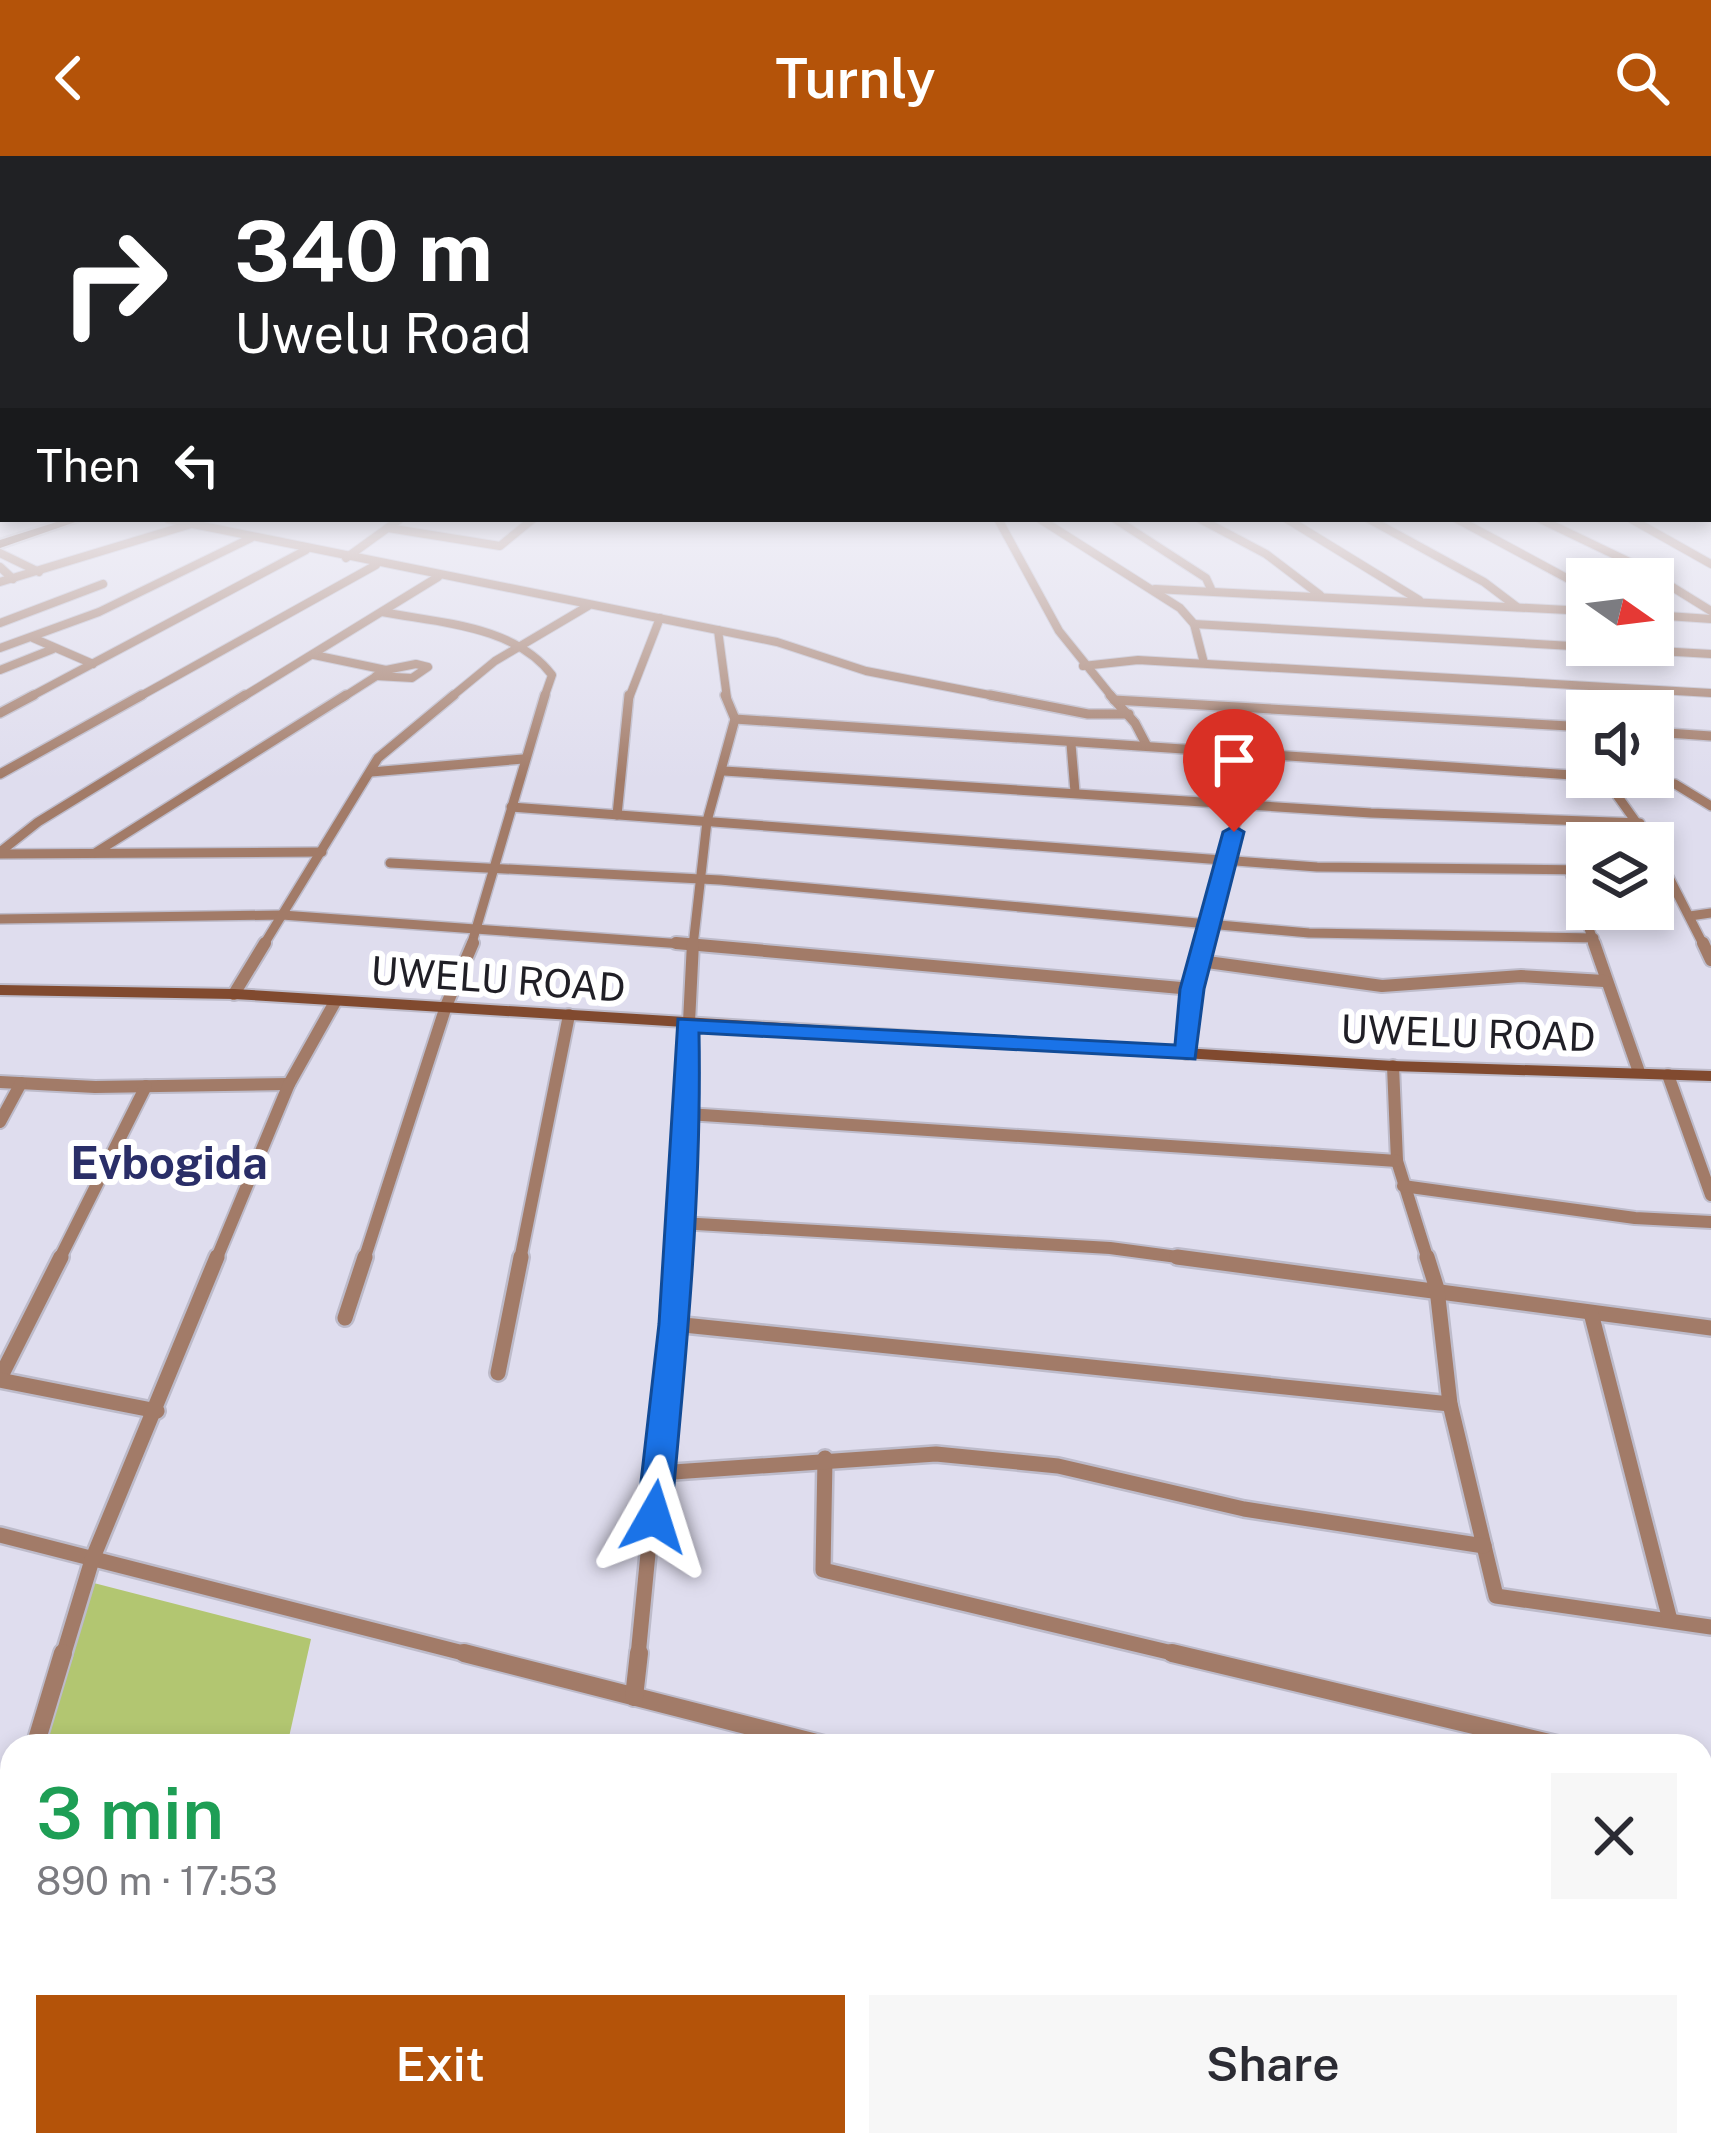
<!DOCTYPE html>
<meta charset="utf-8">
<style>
body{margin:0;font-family:"Public Sans",sans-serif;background:#f7f7f7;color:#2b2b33;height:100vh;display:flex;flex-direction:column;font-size:45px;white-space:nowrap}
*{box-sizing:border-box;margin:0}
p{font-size:39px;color:#7c7c81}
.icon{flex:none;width:66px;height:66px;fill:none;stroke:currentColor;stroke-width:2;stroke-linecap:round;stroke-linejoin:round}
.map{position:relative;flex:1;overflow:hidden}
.sheet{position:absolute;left:0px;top:1578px;width:1713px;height:423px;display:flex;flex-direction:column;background:#fff;border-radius:36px 36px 0 0;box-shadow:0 6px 18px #0003}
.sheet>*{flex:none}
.hud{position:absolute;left:0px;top:0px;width:1713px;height:366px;box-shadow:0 6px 18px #0003;background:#202124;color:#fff;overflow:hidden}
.needle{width:78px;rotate:104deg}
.tools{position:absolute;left:1566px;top:402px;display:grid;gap:24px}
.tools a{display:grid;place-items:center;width:108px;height:108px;border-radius:0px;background:#fff;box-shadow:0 6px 18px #0003;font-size:60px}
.pin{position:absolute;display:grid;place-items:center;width:102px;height:102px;color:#fff;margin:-123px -51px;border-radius:50% 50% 50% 0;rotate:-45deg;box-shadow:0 0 12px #0007}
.pin .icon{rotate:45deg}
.me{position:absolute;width:132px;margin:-66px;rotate:6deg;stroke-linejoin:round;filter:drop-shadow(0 0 9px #0008)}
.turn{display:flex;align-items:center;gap:42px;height:252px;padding:0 36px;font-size:54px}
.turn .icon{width:156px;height:156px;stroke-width:2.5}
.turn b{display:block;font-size:84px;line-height:102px}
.then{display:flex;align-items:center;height:114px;padding:0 36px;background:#0003;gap:24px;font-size:45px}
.round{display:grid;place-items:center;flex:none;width:126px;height:126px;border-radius:0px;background:#f7f7f7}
.summary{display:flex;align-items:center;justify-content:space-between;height:204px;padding:0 36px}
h1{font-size:72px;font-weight:600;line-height:90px;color:#1e9e55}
.action{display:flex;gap:24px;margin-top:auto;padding:24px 36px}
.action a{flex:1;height:138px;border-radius:0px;background:#b45309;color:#fff;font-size:48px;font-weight:600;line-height:138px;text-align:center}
.action a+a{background:#f7f7f7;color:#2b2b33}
header{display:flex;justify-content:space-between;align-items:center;height:156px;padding:0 36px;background:#b45309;color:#fff;font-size:54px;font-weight:600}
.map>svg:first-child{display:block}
</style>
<header><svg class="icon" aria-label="back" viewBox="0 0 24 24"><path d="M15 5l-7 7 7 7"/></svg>Turnly<svg class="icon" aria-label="search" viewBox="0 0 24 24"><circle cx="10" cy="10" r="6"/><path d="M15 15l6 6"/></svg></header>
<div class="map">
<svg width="1711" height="1999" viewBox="0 0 1711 1999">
<rect width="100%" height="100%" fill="#dfddee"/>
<g fill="#b2c671">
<polygon points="86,1425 311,1483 287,1590 43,1590"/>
<polygon points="12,1706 12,1989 171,1989 69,1999 0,1999 0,1751"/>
</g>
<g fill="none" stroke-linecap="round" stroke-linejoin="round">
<g stroke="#bdbbca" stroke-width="10">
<g id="street-far4">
<polyline points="168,363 777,486 866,515 1005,542"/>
<polyline points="998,363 1059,475 1113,542"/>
<polyline points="1040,363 1180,452 1194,468 1204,507"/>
<polyline points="1115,363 1206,422 1211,433"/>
<polyline points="1200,363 1266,398 1320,439"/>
<polyline points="1287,363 1419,444"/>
<polyline points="1369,363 1484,426 1517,451"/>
<polyline points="1457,363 1587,433"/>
<polyline points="1540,363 1640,411 1711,455"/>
<polyline points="1631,363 1711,408"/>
<polyline points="388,372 500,390 533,363"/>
<polyline points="0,397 39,416"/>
<polyline points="346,402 400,363"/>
<polyline points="0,411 13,423"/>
<polyline points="0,426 188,369"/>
<polyline points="1155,433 1587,455"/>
<path d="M382,456C439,467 514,469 552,519L544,542"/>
<polyline points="1653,459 1711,463"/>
<polyline points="0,467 103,428"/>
<polyline points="1194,468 1711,498"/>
<polyline points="718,474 727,542"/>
<polyline points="33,482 93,508"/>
<polyline points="0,492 99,456 251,382"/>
<polyline points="314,499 386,514 342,542"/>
<polyline points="1083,510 1138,504 1711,537"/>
<polyline points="0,514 53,493"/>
<polyline points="376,520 412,522 428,511 416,508 386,514"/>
<polyline points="28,542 306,394"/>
<polyline points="137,542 376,409"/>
<polyline points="241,542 438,421"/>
<polyline points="450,542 495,505 588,450"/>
<polyline points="629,542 660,462"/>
</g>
</g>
<g stroke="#bdbbca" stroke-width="12">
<g id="street-far3">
<polyline points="990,539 1088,558 1129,558"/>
<polyline points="1110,539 1135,567 1147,590"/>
<polyline points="1114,544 1587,571"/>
<polyline points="0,557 34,539"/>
<polyline points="735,563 1587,620"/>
<polyline points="1653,576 1711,580"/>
<polyline points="1071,588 1075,636"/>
<polyline points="724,615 1371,657 1640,667"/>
<polyline points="371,616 523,603"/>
<polyline points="0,618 142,539"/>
<polyline points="1603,621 1675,628 1711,650"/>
<polyline points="1604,621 1651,687"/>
<polyline points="511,651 1317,711 1587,714"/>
<polyline points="617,659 629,539"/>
<polyline points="1653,690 1704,790"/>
<polyline points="0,696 38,666 245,539"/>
<polyline points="95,697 346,539"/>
<polyline points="0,698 322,696"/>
<polyline points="390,707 720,724 1309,777 1594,782"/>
<polyline points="1569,714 1595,790"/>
<polyline points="1690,760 1711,757"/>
<polyline points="0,763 282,759 710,790"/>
<polyline points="263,790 378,602 454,539"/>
<polyline points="471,790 545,539"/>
<polyline points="693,790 707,665 735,563 725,539"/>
<polyline points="1203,790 1241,648"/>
</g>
</g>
<g stroke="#bdbbca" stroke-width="16">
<g id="street-far2">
<polyline points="676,787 1192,833"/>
<polyline points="1594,787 1639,916"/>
<polyline points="1703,787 1711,804"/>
<polyline points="1200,805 1382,830 1521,820 1604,825"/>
<polyline points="234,838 265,787"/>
<polyline points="1186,897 1192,833 1204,787"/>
<polyline points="1393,910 1397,1005 1428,1104"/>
<polyline points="1668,919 1711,1039"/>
<polyline points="0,926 95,931 289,928"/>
<polyline points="687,958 1397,1005"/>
<polyline points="0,966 21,927"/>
<polyline points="1403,1030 1635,1062 1711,1066"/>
<polyline points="680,1067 1110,1092 1200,1104"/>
<polyline points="59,1104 146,930"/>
<polyline points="216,1104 289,928 335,846"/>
<polyline points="364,1104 446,850 473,787"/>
<polyline points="520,1104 569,859"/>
<polyline points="677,1104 693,787"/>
</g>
</g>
<g stroke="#bdbbca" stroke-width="20">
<g id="street-far1">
<polyline points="1177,1101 1711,1172"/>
<polyline points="1427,1101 1437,1133 1450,1248 1496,1440 1711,1471"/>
<polyline points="1591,1157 1670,1464"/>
<polyline points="345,1162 365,1101"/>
<polyline points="674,1168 1450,1248"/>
<polyline points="498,1217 521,1101"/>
<polyline points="0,1222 61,1101"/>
<polyline points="0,1224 157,1255"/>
<polyline points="825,1302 823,1414 1185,1500"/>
<polyline points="659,1317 936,1298 1058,1310 1244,1353 1484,1390"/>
<polyline points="0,1379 475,1500"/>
<polyline points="63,1500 92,1404 217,1101"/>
<polyline points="638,1500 677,1101"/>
</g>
</g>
<g stroke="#bdbbca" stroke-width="22">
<g id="street">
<polyline points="464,1497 828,1590"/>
<polyline points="1172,1497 1562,1590"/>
<polyline points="634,1541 639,1497"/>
<polyline points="35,1590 63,1497"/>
<polyline points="1701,1624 1711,1626"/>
<polyline points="0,1705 12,1666"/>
<polyline points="1701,1832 1711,1835"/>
<polyline points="875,1989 912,1999"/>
<polyline points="1412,1989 1424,1999"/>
<polyline points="176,1999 301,1989"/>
<polyline points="408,1999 409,1989"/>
<polyline points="634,1999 636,1989"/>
</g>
</g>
<g stroke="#bdbbca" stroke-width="4">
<polygon id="secondary" points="0,829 234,833 1393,905 1711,915 1711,925 1393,915 234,843 0,839"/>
</g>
<g stroke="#bdbbca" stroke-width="5">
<polygon id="primary" points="66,363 84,363 0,392 0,384"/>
</g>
<use href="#street-far4" stroke="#a27b68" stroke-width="8"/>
<use href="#street-far3" stroke="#a27b68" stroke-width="9"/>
<use href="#street-far2" stroke="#a27b68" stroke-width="12"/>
<use href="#street-far1" stroke="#a27b68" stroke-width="15"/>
<use href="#street" stroke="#a27b68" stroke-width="18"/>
<use href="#secondary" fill="#814a2f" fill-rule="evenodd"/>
<use href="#primary" fill="#602c10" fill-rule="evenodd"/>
</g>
<linearGradient id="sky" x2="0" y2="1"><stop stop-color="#5bb4e4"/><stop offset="0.55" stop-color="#f1f0f7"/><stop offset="1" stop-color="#f1f0f7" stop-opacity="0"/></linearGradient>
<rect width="1711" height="624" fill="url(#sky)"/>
<path fill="#1a73e8" stroke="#114b97" stroke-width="3" d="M1234,670L1244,676L1204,833L1195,903L699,877C702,1039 686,1200 671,1361L666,1372L654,1376L642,1372L637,1361L659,1168L678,863L1175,889L1180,833L1223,676Z"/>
<g text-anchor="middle" stroke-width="12" stroke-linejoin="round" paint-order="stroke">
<g font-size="39" fill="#201f26" stroke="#fff">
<text transform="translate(498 823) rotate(4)" y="14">UWELU ROAD</text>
<text transform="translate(1468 877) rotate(2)" y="14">UWELU ROAD</text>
</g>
<g font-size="45" font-weight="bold" fill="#2a2e68" stroke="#fff">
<text x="169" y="1023">Evbogida</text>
</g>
</g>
</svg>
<div class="tools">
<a><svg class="needle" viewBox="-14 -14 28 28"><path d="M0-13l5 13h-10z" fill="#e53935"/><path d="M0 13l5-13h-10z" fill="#7c7c81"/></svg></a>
<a><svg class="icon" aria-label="sound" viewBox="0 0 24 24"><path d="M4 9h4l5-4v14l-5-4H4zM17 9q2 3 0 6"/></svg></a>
<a><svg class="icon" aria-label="layers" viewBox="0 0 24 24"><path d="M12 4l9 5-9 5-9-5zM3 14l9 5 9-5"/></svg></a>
</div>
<div class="pin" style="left:1234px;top:676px;background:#d93025"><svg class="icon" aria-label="arrive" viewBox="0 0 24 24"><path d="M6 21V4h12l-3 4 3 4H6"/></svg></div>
<svg class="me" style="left:654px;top:1361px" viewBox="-20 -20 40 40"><path d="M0-17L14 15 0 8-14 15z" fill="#1a73e8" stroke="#fff" stroke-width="4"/></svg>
<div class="hud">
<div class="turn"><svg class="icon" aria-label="right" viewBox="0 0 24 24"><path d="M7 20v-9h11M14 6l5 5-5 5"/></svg><div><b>340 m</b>Uwelu Road</div></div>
<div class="then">Then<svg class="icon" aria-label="left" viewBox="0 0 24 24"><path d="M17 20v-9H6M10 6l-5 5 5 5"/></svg></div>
</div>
<section class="sheet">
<div class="summary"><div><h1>3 min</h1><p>890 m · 17:53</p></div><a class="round"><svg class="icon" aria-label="close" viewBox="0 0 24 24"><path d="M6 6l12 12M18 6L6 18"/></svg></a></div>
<div class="action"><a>Exit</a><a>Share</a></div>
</section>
</div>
